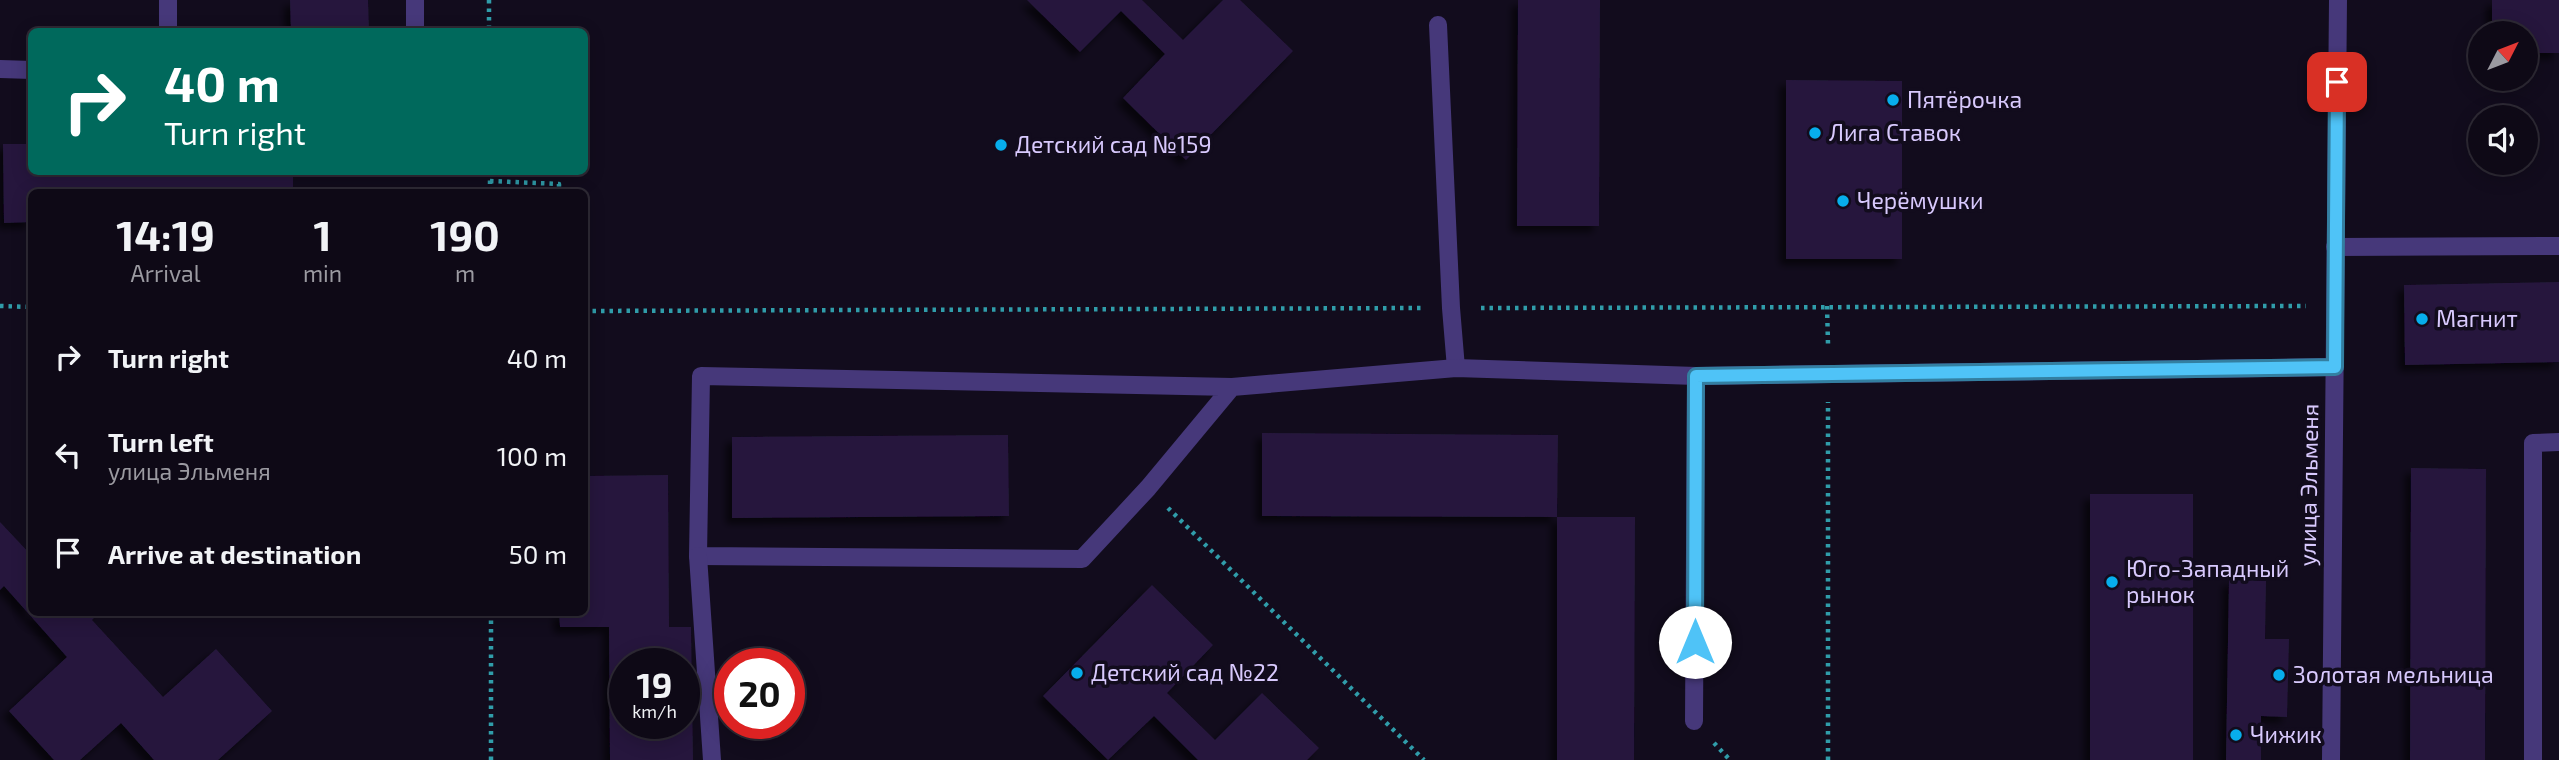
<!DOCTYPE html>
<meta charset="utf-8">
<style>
body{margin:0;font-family:"Exo 2",sans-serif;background:#1c1723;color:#f1f3f6;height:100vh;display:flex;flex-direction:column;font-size:26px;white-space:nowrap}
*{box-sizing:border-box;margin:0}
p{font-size:23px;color:#9b9aa1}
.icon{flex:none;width:38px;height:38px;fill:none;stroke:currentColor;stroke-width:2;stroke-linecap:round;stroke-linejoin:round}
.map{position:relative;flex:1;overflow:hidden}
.drawer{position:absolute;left:28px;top:189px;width:560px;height:427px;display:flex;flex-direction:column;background:#0e0916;border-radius:10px;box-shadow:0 4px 18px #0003,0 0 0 2px #2e2a35}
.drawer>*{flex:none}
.guide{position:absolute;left:28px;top:28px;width:560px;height:147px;border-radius:10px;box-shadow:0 4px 18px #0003,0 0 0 2px #2e2a35;background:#00695c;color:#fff;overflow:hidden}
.needle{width:46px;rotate:48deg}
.buttons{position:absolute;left:2468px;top:21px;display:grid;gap:14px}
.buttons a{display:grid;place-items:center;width:70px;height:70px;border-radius:50%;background:#0e0916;box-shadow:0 4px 18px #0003,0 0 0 2px #2e2a35;font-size:35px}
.speed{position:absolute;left:609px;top:648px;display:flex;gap:14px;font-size:35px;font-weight:700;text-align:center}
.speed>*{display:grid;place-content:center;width:91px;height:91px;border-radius:50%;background:#0e0916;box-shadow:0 4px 18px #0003,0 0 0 2px #2e2a35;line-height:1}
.speed small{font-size:18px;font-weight:400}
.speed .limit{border:10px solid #d22;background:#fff;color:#111}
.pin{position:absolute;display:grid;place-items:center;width:60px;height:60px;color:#fff;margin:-30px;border-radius:14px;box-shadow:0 4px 10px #0006}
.me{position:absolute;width:77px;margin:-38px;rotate:0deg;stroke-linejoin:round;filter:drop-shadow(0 0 5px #0008)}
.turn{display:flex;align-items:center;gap:24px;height:147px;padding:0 21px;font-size:32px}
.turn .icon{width:91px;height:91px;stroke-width:2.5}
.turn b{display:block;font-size:49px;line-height:60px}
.eta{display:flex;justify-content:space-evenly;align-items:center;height:119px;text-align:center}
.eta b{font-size:42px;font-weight:700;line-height:49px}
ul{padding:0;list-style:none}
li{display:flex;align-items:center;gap:21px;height:98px;padding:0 21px}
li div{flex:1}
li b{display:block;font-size:26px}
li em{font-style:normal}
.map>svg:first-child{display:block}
</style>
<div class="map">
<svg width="2559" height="760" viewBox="0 0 2559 760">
<defs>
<filter id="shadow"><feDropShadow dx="-6" dy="6" stdDeviation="3.5" flood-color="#0009"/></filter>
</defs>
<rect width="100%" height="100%" fill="#120c1d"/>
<g fill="#26193d" fill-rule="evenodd" filter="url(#shadow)">
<polygon points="290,0 368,0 369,32 291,32"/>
<polygon points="1027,0 1142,0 1183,40 1223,0 1240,0 1293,51 1186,160 1123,98 1165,54 1121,11 1080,52"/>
<polygon points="1518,0 1600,0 1599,226 1517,226"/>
<polygon points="2492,0 2559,0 2559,53 2525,53 2525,33 2492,33"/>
<polygon points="1786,80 1902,81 1902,259 1786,259"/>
<polygon points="3,144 32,144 32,172 293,172 293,192 32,192 32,222 4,223"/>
<polygon points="2559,282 2559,362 2405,365 2404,285"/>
<polygon points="1262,433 1558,435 1557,517 1262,516"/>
<polygon points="1008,435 1009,516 732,518 732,437"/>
<polygon points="2411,468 2486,469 2485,760 2410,760"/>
<path d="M668,475L669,627H691L693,760H610L609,627H560L559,612H584V476ZM625,663H684V723H625Z"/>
<rect x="2090" y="494" width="103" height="266"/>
<polygon points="1557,517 1635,517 1634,760 1557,760"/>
<polygon points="0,522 32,556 32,612 99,612 92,620 163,697 216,649 272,711 218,760 154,760 121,723 80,760 54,760 9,711 67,657 4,586 0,590"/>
<polygon points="2229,580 2266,581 2265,639 2289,639 2287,717 2261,716 2261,760 2226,760"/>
<polygon points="1152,585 1213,645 1167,693 1215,740 1262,693 1319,748 1307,760 1198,760 1154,716 1108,760 1043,696"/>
</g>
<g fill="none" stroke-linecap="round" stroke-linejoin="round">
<g stroke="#309daa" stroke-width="4.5" stroke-dasharray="3.5 5" stroke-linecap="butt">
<polyline points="489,0 489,32"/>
<polyline points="490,172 490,192"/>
<polyline points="490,181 559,184 559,192"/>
<polyline points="0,306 32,307"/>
<polyline points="1827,306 1828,344"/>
<polyline points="1481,308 2306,306"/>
<polyline points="584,311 1424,308"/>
<polyline points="1168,508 1424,760"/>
<polyline points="1714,743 1730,760"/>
<polyline points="491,760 491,612"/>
<polyline points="1828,760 1828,402"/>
</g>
<g stroke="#46387a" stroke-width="18">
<polyline points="168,0 168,32"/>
<polyline points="1438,25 1451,308 1456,368"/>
<polyline points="415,32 415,0"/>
<polyline points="0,69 32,70"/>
<polyline points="2335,247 2559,246"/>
<polyline points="1232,387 1148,488 1082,559 698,556 701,376 1232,387 1456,368 1696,376 2335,367"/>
<polyline points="698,556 712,760"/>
<polyline points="1694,721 1696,376"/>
<polyline points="2331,760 2338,0"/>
<polyline points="2533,760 2533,443 2559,442"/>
</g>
</g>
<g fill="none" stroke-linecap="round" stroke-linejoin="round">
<g stroke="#337fa1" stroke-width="18">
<polyline id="route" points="1695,642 1696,376 2335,367 2337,82"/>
</g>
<use href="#route" stroke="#4fc3f7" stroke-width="12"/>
</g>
<g fill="#07aeec" stroke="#120c1d" stroke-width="2.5">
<circle cx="1893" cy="100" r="7"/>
<circle cx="1815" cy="133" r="7"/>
<circle cx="1001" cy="145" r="7"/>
<circle cx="1843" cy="201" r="7"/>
<circle cx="2422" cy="319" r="7"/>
<circle cx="2112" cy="582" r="7"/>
<circle cx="1077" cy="673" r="7"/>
<circle cx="2279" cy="675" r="7"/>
<circle cx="2236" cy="735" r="7"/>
</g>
<g text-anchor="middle" stroke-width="7" stroke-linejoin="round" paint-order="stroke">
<g font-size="23" fill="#d8c9fd" stroke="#120c1d" text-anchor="start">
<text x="1907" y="108">Пятёрочка</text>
<text x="1829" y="141">Лига Ставок</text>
<text x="1015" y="153">Детский сад №159</text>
<text x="1857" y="209">Черёмушки</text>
<text x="2436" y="327">Магнит</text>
<text x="2126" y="577">Юго-Западный<tspan x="2126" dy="26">рынок</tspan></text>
<text x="1091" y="681">Детский сад №22</text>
<text x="2293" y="683">Золотая мельница</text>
<text x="2250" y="743">Чижик</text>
</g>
<g font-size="23" fill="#d8c9fd" stroke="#120c1d">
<text transform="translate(2309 485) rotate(-89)" y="8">улица Эльменя</text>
</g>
</g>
</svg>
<div class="buttons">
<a><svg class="needle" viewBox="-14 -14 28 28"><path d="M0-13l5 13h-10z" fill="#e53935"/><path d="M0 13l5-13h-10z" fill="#9b9aa1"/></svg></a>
<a><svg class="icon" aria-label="sound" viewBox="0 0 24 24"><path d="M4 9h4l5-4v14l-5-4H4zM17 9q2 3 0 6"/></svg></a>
</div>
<div class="speed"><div>19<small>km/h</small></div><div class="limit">20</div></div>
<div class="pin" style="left:2337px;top:82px;background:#d93025"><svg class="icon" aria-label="arrive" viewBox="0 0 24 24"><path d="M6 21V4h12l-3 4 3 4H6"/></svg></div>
<svg class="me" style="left:1695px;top:642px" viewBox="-20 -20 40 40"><circle r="19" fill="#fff"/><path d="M0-13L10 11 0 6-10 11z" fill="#4fc3f7"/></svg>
<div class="guide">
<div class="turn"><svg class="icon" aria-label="right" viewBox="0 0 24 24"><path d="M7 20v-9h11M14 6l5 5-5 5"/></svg><div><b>40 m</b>Turn right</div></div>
</div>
<section class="drawer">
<div class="eta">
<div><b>14:19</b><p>Arrival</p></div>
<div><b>1</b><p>min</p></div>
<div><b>190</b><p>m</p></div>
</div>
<ul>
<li><svg class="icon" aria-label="right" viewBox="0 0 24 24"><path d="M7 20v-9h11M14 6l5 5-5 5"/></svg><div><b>Turn right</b></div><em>40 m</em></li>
<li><svg class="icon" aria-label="left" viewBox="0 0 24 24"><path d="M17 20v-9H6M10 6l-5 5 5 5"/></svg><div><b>Turn left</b><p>улица Эльменя</p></div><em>100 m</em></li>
<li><svg class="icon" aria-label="arrive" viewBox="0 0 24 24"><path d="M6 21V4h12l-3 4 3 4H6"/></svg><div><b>Arrive at destination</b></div><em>50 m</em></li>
</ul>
</section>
</div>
